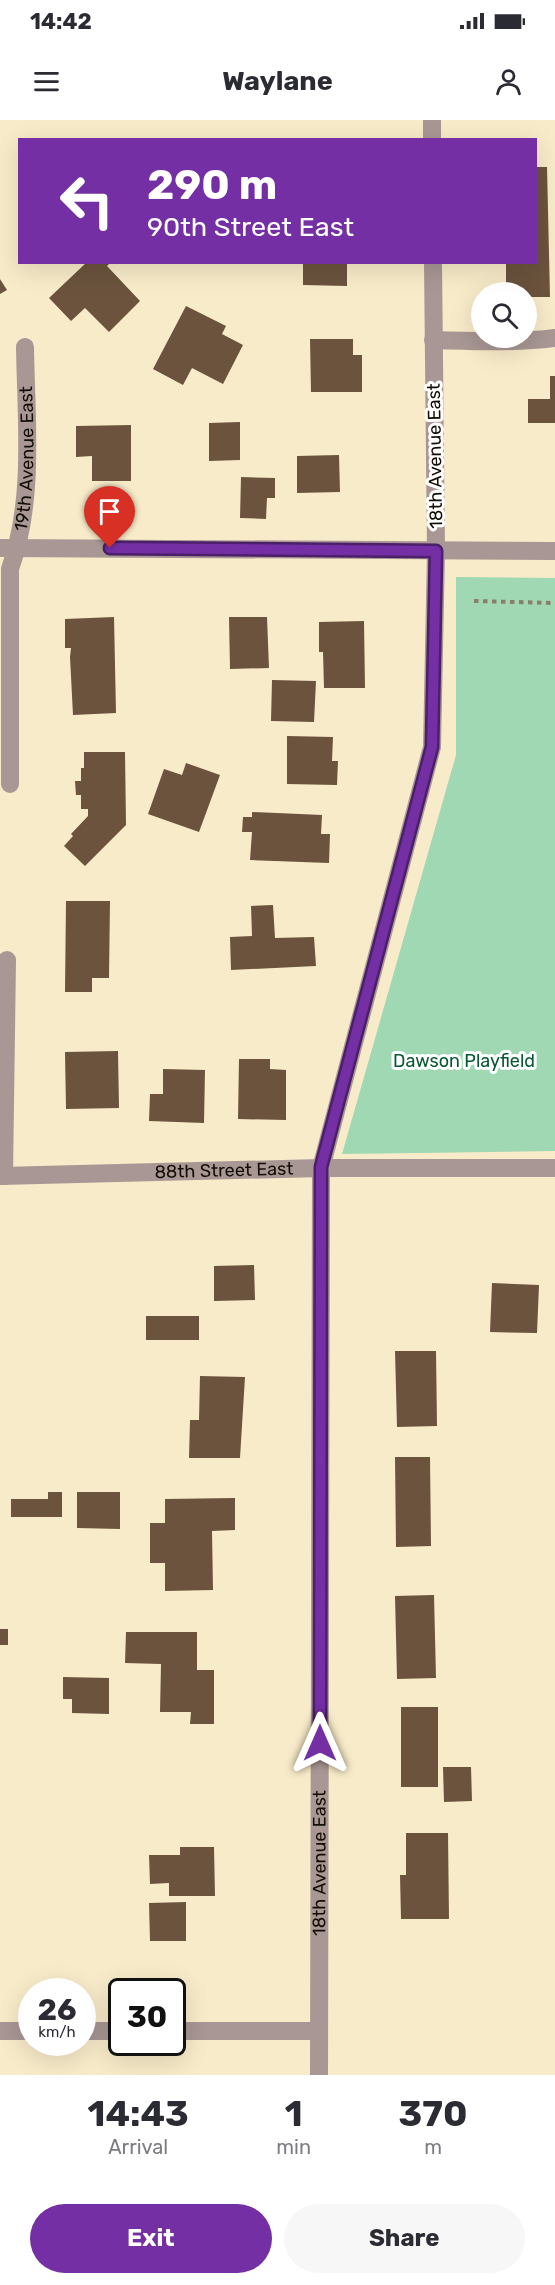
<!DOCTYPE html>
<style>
body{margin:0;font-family:Rubik,sans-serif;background:#f7f7f7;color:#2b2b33;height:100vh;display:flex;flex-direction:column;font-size:22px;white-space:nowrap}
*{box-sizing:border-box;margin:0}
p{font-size:20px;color:#7c7c81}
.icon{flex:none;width:33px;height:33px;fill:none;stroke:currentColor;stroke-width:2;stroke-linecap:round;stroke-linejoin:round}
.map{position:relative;height:1955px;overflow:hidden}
.sheet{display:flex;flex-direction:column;background:#fff;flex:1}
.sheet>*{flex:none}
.guide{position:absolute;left:18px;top:18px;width:519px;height:126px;border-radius:0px;box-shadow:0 6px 24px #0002;background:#732fa3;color:#fff;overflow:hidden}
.buttons{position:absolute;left:471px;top:162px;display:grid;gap:12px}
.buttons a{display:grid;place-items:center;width:66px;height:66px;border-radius:50%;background:#fff;box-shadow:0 6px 24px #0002;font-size:30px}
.speed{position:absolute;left:18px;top:1858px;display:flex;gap:12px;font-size:30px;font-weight:700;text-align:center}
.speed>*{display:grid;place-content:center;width:78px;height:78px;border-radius:50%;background:#fff;box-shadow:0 6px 24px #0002;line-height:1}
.speed small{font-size:15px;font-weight:400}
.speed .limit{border:3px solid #111;border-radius:9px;background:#fff;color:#111}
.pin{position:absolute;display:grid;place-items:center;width:51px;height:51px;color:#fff;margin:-62px -26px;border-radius:50% 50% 50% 0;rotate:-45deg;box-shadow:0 0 6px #0007}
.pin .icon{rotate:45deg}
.me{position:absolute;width:66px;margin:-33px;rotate:0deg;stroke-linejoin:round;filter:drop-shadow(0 0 4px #0008)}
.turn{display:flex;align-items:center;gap:21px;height:126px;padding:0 30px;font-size:27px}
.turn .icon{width:78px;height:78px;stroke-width:2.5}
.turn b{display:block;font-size:42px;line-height:51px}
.eta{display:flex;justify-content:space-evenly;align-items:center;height:102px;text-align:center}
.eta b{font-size:36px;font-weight:700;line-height:42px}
.action{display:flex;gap:12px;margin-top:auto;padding:12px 30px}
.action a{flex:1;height:69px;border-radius:36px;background:#732fa3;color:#fff;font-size:24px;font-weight:700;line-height:69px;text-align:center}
.action a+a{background:#f7f7f7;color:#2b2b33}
.status{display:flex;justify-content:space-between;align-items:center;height:42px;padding:0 30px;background:#fff;direction:ltr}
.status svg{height:16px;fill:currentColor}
header{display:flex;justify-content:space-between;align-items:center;height:78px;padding:0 30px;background:#fff;font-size:27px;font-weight:700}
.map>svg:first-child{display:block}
</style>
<div class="status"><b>14:42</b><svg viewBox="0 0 49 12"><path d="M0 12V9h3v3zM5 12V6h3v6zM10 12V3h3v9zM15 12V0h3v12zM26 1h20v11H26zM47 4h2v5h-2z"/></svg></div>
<header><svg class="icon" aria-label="menu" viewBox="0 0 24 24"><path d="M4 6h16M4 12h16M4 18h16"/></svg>Waylane<svg class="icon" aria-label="person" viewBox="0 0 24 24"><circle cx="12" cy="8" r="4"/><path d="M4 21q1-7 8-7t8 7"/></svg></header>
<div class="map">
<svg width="555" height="1955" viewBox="0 0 555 1955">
<rect width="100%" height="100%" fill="#f8ebc9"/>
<polygon fill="#a0d8b4" points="456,457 555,458 555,1031 342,1034 456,635"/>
<g fill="#6b533d">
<polygon points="536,47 547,47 550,177 526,177 526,172 506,172 506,142 536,142"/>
<polygon points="87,142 111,142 107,146 140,181 109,212 85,188 71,201 49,178"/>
<polygon points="303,142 347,142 347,166 303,165"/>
<polygon points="0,159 7,170 0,174"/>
<polygon points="186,186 226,206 222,214 243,225 223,264 192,248 183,265 153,249"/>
<polygon points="310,219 353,219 353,235 362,235 362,272 311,272"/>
<polygon points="550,256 555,256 555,303 528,303 528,279 550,279"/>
<polygon points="240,302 240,340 209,341 209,303"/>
<polygon points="131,305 131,361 92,361 92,336 76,337 76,306"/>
<polygon points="339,335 340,372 297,373 297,336"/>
<polygon points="241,357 275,358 275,378 267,378 266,399 240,398"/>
<polygon points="114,497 116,593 73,595 70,537 71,528 65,528 65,499"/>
<polygon points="229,497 267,497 269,548 230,549"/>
<polygon points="364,501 365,568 324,568 323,532 319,532 319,502"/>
<polygon points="272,560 316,561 314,602 271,601"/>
<polygon points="287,616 333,617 332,641 338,641 337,665 287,664"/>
<polygon points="84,632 125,632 126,705 85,746 64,726 73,716 71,714 88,696 88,689 81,689 81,675 76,675 75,661 81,661 81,648 84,648"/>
<polygon points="186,643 220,655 199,712 148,694 164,649 182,655"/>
<polygon points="252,692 322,695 321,714 330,714 329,743 250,740 252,712 242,712 243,697 252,697"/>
<polygon points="66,781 110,781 109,858 92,858 92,872 65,872"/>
<polygon points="273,785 275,818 314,817 316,846 231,850 230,817 252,816 251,786"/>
<polygon points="118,931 119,988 66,989 65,932"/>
<polygon points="239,939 270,939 270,949 286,950 286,1000 238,999"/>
<polygon points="163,949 205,950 204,1003 149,1001 150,974 163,974"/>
<polygon points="254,1145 255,1180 214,1181 214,1146"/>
<polygon points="492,1163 539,1165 537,1213 490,1212"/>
<rect x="146" y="1196" width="53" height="24"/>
<polygon points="395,1231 436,1231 437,1306 397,1307"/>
<polygon points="200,1256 245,1257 240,1338 189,1338 190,1300 199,1300"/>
<polygon points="395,1337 430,1337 431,1426 396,1427"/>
<polygon points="48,1372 62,1372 62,1397 11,1397 11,1379 48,1379"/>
<polygon points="77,1372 120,1372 120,1409 77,1408"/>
<polygon points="235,1378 235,1410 212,1411 213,1470 165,1471 165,1443 150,1443 150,1403 165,1403 165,1379"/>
<polygon points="434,1475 436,1558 397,1559 395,1476"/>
<rect x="0" y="1509" width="8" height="16"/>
<polygon points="126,1512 197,1512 197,1550 214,1550 214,1604 190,1604 191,1592 160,1592 161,1544 125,1543"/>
<polygon points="63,1557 109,1558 109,1594 72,1593 72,1579 63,1579"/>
<rect x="401" y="1587" width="37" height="80"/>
<polygon points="443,1647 471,1647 472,1681 444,1682"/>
<polygon points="406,1713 448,1713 449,1799 401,1799 400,1755 406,1755"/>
<polygon points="180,1727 214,1727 215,1776 169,1776 169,1763 150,1764 149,1735 180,1735"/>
<polygon points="186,1782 186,1821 150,1821 149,1783"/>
</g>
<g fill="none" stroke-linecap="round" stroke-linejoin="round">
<polyline stroke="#897f69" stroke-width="4" stroke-dasharray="4.5 4.5" stroke-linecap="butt" points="474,481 555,483"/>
<g stroke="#a89794" stroke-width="18">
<polyline points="432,0 432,20"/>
<path d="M433,220C474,221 515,223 555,218"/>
<polyline points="0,428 555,431"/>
<path id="s1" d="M10,664V449C35,379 26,299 25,227"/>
<path id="s2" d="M0,1056L321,1048H555"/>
<polyline points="4,1056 7,840"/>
<polyline points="0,1911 32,1911"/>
<polyline points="82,1911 122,1911"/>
<polyline points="172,1911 319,1911"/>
<path id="s3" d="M319,1955L321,1048L432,627L436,431L433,142"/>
</g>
</g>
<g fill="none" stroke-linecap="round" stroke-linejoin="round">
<g stroke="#4b1f6a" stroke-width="15">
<polyline id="route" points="110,428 436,431 432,627 321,1047 320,1623"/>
</g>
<use href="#route" stroke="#732fa3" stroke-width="10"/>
</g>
<g text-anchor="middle" stroke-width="6" stroke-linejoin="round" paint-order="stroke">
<g font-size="18" fill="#130e04" stroke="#fff">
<text transform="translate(435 336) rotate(-91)" y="6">18th Avenue East</text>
<text dy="6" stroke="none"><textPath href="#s1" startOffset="327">19th Avenue East</textPath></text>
<text dy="6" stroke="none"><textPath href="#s2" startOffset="224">88th Street East</textPath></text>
<text dy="6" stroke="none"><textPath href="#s3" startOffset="212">18th Avenue East</textPath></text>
</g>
<g font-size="18" fill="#085833" stroke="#fff">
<text x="464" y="947">Dawson Playfield</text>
</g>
</g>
</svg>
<div class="buttons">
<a><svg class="icon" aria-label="search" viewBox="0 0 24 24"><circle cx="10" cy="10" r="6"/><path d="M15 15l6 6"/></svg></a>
</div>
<div class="speed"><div>26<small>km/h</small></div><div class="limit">30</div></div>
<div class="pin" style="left:110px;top:428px;background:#d93025"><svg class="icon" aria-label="arrive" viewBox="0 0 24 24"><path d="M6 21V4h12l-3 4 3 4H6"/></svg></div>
<svg class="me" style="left:320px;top:1623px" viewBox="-20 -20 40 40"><path d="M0-17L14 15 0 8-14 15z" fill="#732fa3" stroke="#fff" stroke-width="4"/></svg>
<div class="guide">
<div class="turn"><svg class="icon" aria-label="left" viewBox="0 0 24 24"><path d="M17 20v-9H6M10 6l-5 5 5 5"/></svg><div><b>290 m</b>90th Street East</div></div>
</div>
</div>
<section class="sheet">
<div class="eta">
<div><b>14:43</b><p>Arrival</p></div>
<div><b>1</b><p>min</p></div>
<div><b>370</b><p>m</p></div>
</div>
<div class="action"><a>Exit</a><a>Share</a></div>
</section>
